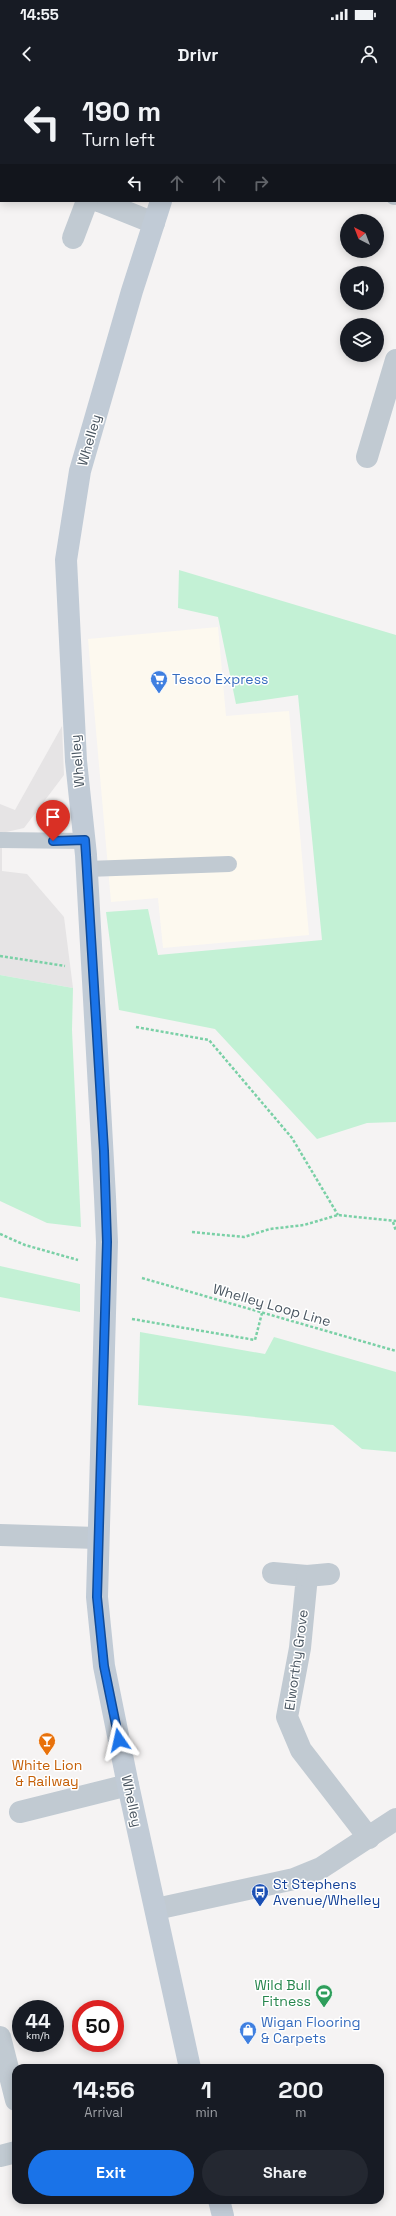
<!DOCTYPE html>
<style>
body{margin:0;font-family:"Space Grotesk",sans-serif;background:#242831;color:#f1f3f6;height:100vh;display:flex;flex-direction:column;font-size:15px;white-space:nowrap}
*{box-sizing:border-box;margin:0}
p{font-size:13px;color:#9ea1a6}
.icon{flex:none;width:22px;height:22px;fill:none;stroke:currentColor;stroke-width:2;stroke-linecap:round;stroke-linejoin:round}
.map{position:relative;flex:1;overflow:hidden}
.details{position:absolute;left:12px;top:1984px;width:372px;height:140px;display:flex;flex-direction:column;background:#171b24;border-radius:12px;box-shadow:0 2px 10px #0003}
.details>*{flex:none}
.hud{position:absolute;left:0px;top:0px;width:396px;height:122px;box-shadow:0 2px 10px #0003;background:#171b24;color:#f1f3f6;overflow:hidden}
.needle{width:26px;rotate:318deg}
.controls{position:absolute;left:340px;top:134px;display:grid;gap:8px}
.controls a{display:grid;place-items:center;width:44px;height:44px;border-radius:50%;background:#171b24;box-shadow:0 2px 10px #0003;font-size:20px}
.speed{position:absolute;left:12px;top:1920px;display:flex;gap:8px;font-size:20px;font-weight:700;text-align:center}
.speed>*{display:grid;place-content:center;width:52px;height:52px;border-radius:50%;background:#171b24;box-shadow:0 2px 10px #0003;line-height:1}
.speed small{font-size:10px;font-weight:400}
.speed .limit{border:6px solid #d22;background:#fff;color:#111}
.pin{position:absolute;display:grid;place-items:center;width:34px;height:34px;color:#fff;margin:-41px -17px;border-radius:50% 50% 50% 0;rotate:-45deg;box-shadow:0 0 4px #0007}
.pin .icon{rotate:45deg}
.me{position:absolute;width:44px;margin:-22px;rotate:349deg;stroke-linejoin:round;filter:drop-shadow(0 0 3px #0008)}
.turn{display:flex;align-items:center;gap:14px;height:84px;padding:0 16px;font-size:18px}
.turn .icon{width:52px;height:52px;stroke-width:2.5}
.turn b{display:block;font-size:28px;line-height:34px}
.lanes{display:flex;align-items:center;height:38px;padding:0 16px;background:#0003;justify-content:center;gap:20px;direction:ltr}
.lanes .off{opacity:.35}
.eta{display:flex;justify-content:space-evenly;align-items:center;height:68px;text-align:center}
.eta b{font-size:24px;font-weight:600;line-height:28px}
.primary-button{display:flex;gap:8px;margin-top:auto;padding:8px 16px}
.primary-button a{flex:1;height:46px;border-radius:24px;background:#1a73e8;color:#fff;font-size:16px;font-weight:600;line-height:46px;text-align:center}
.primary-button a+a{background:#242831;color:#f1f3f6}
.status{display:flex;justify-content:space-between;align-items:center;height:28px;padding:0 20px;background:#171b24;direction:ltr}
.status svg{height:11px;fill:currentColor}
header{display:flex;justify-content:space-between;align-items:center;height:52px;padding:0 16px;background:#171b24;font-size:18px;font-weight:600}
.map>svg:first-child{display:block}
</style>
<div class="status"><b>14:55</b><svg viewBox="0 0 49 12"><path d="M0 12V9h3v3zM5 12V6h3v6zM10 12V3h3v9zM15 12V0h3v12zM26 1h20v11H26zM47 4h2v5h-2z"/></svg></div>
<header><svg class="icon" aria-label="back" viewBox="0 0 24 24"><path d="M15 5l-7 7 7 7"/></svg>Drivr<svg class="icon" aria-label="person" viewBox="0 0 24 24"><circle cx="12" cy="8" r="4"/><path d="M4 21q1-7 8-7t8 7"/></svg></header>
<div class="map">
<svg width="396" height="2136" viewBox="0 0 396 2136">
<rect width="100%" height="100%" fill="#f5f3f3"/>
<polygon fill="#fdf9ef" points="218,547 226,636 289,631 309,855 163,868 158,818 111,822 88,559"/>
<polygon fill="#e6e4e5" points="62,646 64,695 24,748 2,753 2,791 27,794 64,837 73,908 0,895 0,724 15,730"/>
<g fill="#c3f1d5">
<polygon points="179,490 396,555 396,1042 367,1043 317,1059 215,949 119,930 106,832 148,829 158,875 322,860 298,615 236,624 218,537 178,528"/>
<polygon points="0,895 73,908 72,950 81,1147 47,1143 0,1121"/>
<polygon points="0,1186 80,1204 80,1232 0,1217"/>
<polygon points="140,1252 265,1274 274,1257 396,1292 396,1372 362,1369 333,1345 138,1325"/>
</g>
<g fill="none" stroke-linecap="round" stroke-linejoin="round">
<g stroke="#7ad0a6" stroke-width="2.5" stroke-dasharray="3 2" stroke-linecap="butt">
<polyline points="0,876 65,886"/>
<polyline points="136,947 209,960 292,1058 338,1135"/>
<polyline points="393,1142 396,1151"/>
<polyline points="192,1152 244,1157 270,1149 304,1145 338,1135 396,1141"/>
<polyline points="0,1154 25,1165 78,1180"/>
<polyline points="142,1198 396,1271"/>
<polyline points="132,1239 255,1260 262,1233"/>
</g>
<g stroke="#c1cad2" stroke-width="16">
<polyline points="185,0 188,1"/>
<polyline points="0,760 85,761"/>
<polyline points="87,789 229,784"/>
</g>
<g stroke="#c1cad2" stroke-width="22">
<polyline points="395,114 396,114"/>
<polyline points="99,121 154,143"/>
<polyline points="73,158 87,121"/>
<polyline points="367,377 396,280"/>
<polyline points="0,1455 97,1458"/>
<polyline points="273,1493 307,1496 300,1568 287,1637 301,1670 369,1758"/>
<polyline points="307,1496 329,1494"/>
<polyline points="20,1732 128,1705"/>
<polyline points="156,1829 294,1799 321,1788 396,1739"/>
<polyline points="0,1957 16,2020"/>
<polyline points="0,2076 16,2072"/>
</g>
<g stroke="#c1cbd6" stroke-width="22">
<polyline points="202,1 203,0"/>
<polyline points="161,121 132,211 80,391 66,480 76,681 86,775 105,1117 107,1162 97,1517 104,1586 128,1705 190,1988"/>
<polyline points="219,2120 223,2136"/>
</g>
</g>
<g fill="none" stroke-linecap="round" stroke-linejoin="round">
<g stroke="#114b97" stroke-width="10">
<polyline id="route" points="53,761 85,760 86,775 104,1071 107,1162 97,1517 104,1586 119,1660"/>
</g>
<use href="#route" stroke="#1a73e8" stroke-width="7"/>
</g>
<defs>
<g id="supermarket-pin" transform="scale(0.9)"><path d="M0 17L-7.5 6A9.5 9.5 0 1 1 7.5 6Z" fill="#3f7fe0" stroke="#fff"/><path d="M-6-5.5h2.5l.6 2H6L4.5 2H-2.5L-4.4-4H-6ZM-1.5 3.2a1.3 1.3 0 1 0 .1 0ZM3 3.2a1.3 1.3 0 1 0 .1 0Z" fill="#fff"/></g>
<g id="bar-pin" transform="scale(0.9)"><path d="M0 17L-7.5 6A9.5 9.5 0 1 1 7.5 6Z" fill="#e8710a" stroke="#fff"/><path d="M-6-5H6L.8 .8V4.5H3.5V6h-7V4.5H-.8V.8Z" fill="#fff"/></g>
<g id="bus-pin" transform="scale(0.9)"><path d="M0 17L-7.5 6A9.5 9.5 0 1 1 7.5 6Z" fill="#1a4fb4" stroke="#fff"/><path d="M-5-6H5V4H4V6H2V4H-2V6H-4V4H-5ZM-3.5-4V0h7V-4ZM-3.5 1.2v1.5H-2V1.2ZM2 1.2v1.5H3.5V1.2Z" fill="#fff"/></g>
<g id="stadium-pin" transform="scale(0.9)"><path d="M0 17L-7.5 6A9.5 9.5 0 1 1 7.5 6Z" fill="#2e9e5b" stroke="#fff"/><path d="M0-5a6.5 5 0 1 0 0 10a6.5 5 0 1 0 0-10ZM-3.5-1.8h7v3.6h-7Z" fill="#fff"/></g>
<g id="shop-pin" transform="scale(0.9)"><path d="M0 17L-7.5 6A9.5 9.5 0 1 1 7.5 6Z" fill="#3f7fe0" stroke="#fff"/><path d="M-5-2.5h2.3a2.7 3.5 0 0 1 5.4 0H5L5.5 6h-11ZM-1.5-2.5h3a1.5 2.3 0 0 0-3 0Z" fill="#fff"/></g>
</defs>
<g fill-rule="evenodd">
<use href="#supermarket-pin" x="159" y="599"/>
<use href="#bar-pin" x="47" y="1661"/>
<use href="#bus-pin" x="260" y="1812"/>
<use href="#stadium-pin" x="324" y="1913"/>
<use href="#shop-pin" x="248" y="1950"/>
</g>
<g text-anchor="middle" stroke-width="3" stroke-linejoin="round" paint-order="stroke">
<g font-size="14" fill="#4a5661" stroke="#fff">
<text transform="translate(89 360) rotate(-74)" y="5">Whelley</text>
<text transform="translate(77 681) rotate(-95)" y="5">Whelley</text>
<text transform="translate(272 1225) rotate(16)" y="5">Whelley Loop Line</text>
<text transform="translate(296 1580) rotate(-82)" y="5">Elworthy Grove</text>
<text transform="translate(132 1721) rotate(78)" y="5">Whelley</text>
</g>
<g font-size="14" fill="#366cbe" stroke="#fff" text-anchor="start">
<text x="172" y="604">Tesco Express</text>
<text x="261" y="1947">Wigan Flooring<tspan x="261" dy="16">&amp; Carpets</tspan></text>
</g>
<g font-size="14" fill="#c56008" stroke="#fff">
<text x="47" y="1690">White Lion<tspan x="47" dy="16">&amp; Railway</tspan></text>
</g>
<g font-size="14" fill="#164399" stroke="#fff" text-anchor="start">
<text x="273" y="1809">St Stephens<tspan x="273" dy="16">Avenue/Whelley</tspan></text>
</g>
<g font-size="14" fill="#27864d" stroke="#fff" text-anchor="end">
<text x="311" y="1910">Wild Bull<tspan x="311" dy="16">Fitness</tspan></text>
</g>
</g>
</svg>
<div class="controls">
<a><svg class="needle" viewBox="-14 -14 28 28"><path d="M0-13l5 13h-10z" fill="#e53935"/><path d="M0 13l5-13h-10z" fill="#9ea1a6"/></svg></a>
<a><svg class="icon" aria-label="sound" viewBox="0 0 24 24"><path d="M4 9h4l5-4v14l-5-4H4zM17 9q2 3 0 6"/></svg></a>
<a><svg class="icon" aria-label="layers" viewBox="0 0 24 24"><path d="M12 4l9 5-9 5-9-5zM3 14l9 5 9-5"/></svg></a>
</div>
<div class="speed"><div>44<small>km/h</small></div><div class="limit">50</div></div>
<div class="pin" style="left:53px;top:761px;background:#d93025"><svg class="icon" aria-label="arrive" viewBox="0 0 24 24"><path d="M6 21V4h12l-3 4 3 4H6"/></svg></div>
<svg class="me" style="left:119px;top:1660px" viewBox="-20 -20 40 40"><path d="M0-17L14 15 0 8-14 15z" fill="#1a73e8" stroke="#fff" stroke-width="4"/></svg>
<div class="hud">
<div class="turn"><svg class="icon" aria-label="left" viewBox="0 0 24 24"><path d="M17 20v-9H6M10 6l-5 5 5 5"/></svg><div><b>190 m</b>Turn left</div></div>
<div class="lanes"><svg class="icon" aria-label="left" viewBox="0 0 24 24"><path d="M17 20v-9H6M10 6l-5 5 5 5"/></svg><svg class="icon off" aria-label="ahead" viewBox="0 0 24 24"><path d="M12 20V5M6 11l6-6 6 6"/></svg><svg class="icon off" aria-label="ahead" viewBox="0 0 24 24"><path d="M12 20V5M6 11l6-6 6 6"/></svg><svg class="icon off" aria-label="right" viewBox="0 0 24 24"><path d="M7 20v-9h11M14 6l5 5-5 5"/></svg></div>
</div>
<section class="details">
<div class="eta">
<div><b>14:56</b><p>Arrival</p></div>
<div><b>1</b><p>min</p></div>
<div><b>200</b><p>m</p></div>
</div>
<div class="primary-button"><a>Exit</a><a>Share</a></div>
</section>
</div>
